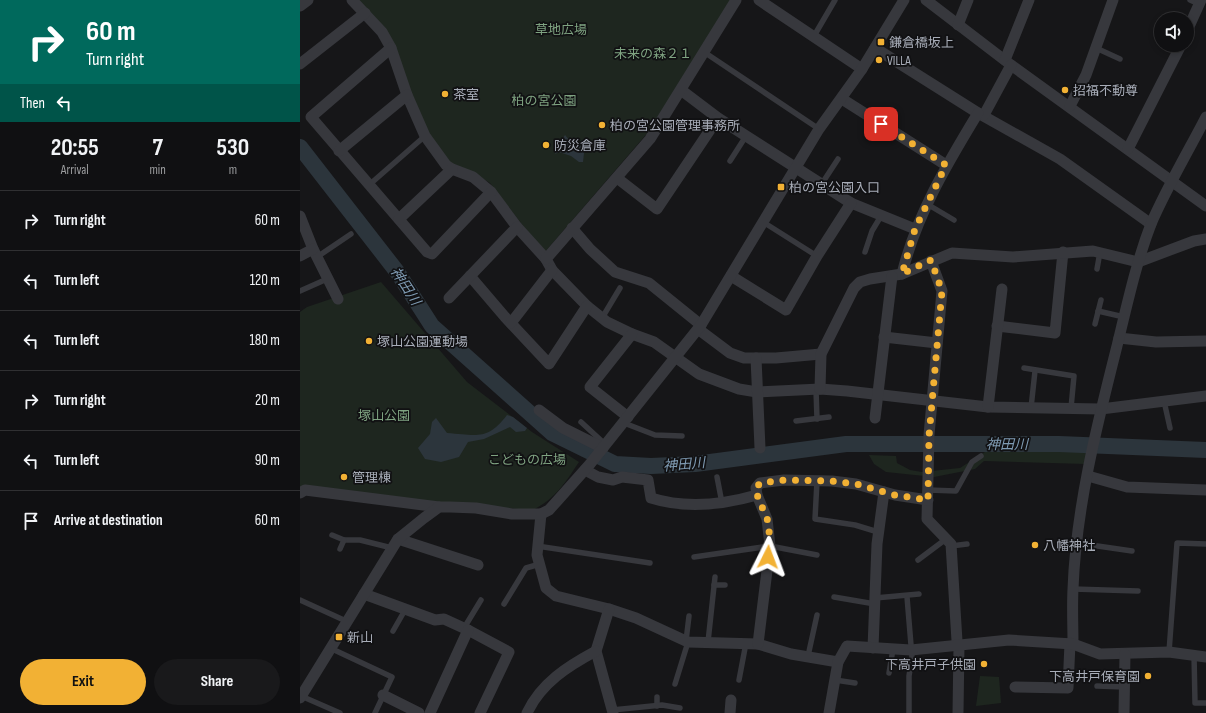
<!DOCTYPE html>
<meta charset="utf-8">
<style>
body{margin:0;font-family:"Sofia Sans Condensed","Noto Sans JP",sans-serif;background:#19191b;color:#f1f3f6;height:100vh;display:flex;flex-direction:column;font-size:15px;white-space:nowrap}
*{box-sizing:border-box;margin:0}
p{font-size:13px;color:#9c9d9f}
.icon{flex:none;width:22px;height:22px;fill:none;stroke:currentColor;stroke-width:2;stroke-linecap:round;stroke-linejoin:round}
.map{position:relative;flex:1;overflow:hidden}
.side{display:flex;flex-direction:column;background:#101012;width:300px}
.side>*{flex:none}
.top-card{background:#00695c;color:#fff;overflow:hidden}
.buttons{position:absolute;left:854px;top:12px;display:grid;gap:8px}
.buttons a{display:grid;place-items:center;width:40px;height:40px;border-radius:50%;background:#101012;box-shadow:0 2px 6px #0003,0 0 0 1px #303032;font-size:20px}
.pin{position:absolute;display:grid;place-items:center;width:34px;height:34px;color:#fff;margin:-17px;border-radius:8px;box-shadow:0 2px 6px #0006}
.me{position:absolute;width:44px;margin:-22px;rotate:3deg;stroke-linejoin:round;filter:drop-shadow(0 0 3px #0008)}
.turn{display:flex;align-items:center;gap:14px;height:84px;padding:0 20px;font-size:18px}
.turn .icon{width:52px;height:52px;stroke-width:2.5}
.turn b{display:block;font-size:28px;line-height:34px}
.then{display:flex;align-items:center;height:38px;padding:0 20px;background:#0003;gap:8px;font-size:15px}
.eta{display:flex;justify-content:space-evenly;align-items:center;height:68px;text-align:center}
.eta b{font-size:24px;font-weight:700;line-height:28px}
.cta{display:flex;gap:8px;margin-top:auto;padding:8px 20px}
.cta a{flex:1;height:46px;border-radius:24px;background:#f2b134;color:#111;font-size:16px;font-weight:700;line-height:46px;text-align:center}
.cta a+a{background:#19191b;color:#f1f3f6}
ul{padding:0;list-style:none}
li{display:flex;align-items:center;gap:12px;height:60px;padding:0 20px;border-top:1px solid #303032}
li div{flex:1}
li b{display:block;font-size:15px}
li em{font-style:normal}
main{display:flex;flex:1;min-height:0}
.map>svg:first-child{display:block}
</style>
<main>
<section class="side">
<div class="top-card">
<div class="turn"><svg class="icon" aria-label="right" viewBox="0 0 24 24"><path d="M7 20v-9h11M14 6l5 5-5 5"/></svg><div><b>60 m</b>Turn right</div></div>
<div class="then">Then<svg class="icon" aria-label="left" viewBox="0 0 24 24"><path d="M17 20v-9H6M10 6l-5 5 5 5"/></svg></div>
</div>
<div class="eta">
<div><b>20:55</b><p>Arrival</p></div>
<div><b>7</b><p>min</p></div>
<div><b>530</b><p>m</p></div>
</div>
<ul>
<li><svg class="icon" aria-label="right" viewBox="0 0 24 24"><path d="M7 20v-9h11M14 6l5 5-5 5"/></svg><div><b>Turn right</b></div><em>60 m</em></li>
<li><svg class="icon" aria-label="left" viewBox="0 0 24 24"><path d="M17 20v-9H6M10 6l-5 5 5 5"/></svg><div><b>Turn left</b></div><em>120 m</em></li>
<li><svg class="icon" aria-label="left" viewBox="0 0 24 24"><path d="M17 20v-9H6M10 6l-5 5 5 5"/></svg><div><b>Turn left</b></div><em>180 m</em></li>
<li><svg class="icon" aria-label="right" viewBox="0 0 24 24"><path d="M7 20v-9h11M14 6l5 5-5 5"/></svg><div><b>Turn right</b></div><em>20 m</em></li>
<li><svg class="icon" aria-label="left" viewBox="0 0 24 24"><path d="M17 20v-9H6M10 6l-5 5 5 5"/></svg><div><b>Turn left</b></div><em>90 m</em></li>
<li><svg class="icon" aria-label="arrive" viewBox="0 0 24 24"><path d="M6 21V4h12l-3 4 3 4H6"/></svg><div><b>Arrive at destination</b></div><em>60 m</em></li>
</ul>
<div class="cta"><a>Exit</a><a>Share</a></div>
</section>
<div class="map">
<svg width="906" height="713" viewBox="0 0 906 713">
<rect width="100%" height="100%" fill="#161618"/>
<g fill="#1e261f">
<polygon points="50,0 432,0 356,123 244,253 190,183 172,172 149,162 128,134 91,48"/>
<path d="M81,282L167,382L232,432L279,462C265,483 256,498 233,510L48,497L0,491V312L7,307Z"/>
<polygon points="688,450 788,452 786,464 684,461 675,469 634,477 586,472 574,464 569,455 596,456 597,463 610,470 622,472 660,468"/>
<polygon points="680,676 699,677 701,703 676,706"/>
</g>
<g fill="#2c353c">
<polygon points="265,135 270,141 272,139 275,143 281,143 288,147 288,150 284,153 283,162 279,162 271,156 259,152 255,154 258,145 265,142 263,138"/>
<path d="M207,415L213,417L227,428L225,431L216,432L210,427L184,439L168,442L159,457L141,462L125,459L118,448L130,434L132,422L136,418L147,433C177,435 187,441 207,415Z"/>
</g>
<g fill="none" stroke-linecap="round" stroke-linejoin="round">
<polyline stroke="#2c353c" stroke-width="16" points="0,147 98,273 132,326 252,433 315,464 351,466 395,464 546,444 759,444 906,450"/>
<g stroke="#37383d" stroke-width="5.5">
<polyline points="890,0 899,4"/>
<polyline points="514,36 535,0"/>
<polyline points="796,48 820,59"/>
<polyline points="404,52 519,129"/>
<polyline points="430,161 446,136"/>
<polyline points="69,185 125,136"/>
<polyline points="521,185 538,159"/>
<polyline points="627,204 654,220"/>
<polyline points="463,222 517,256"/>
<polyline points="565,252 572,231 581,216"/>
<polyline points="17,257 51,234"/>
<polyline points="797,269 800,252"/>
<polyline points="0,291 27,279"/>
<polyline points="798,311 824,317"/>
<polyline points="302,318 320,288"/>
<polyline points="795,324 801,300"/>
<polyline points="724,368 774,376 771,408"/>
<polyline points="516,390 517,419"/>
<polyline points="864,401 870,428"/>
<polyline points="731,408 735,371"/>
<polyline points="496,421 529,417"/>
<polyline points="281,422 306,445"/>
<polyline points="324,423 355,435 382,436"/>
<polyline points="417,477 422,503"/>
<polyline points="517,481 515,519 555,525 578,532"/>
<polyline points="628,490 656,491 672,462 681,456"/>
<polyline points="32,535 44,540 60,540 92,548"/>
<polyline points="777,543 832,551"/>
<polyline points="237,546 350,563"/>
<polyline points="651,546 667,544"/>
<polyline points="40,549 44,540"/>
<polyline points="394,557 470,546 517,555"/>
<polyline points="618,560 646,539"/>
<polyline points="414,585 425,585"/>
<polyline points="773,589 838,591"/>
<polyline points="534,597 575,604"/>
<polyline points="607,597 612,657 609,676 609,713"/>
<polyline points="575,598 619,594"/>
<polyline points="0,600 46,621"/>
<polyline points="204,604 226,568 240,564"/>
<polyline points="164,628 181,600"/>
<polyline points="93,631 105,610"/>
<polyline points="386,641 389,616"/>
<polyline points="408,642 415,577"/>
<polyline points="30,648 92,677 75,713"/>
<polyline points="869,652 877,543 906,544"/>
<polyline points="894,654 895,703 906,703"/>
<polyline points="508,656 517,615"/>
<polyline points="589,673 593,649"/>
<polyline points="439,680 446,643"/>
<polyline points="535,680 555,683"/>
<polyline points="375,684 388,642"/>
<polyline points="797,686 824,687"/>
<polyline points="1,696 40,713"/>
<polyline points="357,706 357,697"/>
<polyline points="312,710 362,705 380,708"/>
</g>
<g stroke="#37383d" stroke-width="11">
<polyline points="52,0 82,32 91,48 107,95 125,136 146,165 152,169 173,177 191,192 217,227 246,259 252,270 287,306 307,322 332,334 354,342 399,374 439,389 457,392 520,389 547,391 688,407 801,409 906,396"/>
<polyline points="459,0 562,69"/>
<polyline points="626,0 711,65 906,206"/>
<polyline points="0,6 8,0"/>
<polyline points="658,25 668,0"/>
<polyline points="887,31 901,0"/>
<polyline points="91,48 11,117 127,252 132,254 191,192"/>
<polyline points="575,48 678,113 760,159 851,224"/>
<polyline points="705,60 729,0"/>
<polyline points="0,64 65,13"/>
<polyline points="381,90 418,118 551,203 615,229"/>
<polyline points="542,99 646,165"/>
<polyline points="770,106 786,75 813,0"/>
<polyline points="684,115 711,65"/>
<polyline points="828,149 881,45"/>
<polyline points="39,151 107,95"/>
<polyline points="317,178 357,209 418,118"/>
<polyline points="0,216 13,249 38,299"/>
<polyline points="99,219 152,169"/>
<polyline points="272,228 290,249 315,272 349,283 401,325"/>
<polyline points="0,256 13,249"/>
<polyline points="246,259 350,139 436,0"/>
<polyline points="631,261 642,291 629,435 627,519 651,544 657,641 659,645 658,713"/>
<path d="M602,274C616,216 647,164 678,113"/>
<polyline points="170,276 205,317 249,364 287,306"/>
<polyline points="431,276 486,310 517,256 551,203"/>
<polyline points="149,298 217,227"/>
<polyline points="211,323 252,270"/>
<polyline points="697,326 755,333 763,252"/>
<polyline points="398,329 430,353 444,358 476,358 521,354"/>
<polyline points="584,337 637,343"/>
<polyline points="819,338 856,342 906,341"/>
<polyline points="456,358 460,448"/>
<polyline points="520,389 521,354 554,288 560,282 570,279 602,274 652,253 713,257 793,251 838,262 894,241 906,239"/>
<polyline points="688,407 702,289"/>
<polyline points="239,410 263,428 303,448"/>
<polyline points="328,417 290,387 332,334"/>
<polyline points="575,418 592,276"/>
<path d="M285,470L298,477L313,480L322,477L348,480L351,498C386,509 422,505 457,495"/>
<polyline points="788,476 827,487 906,490"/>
<polyline points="0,493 5,490 139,507"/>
<polyline points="241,514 237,555 246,588 256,596 309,609 336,618 388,642 458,644 491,654 538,662"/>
<polyline points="98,539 178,565"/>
<polyline points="64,594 135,620 144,619 168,630 209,652 180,713"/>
<polyline points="309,609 296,651 313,713"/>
<polyline points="458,644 470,546 467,519 457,495 456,488 460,483 484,480 532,481 556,484 595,495 628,500"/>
<path d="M773,644C773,626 772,607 773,589C776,507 797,425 817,346C827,305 836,263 851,224C867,187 888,152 906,117"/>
<polyline points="573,648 577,544 584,492"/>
<polyline points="715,687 768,688 770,643"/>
<polyline points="83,695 119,713"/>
<polyline points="0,698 98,539 124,518 139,507 150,507 176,508 212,514 241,514 249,510 258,500 290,464 401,325 519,129 562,69 604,0"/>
<polyline points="130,713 168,630"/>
<path d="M227,713C241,683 268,666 296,651"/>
<polyline points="430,713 431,700"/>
<polyline points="529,713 538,662 547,646 611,650 709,640 773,644 800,654 869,652 906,657"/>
<polyline points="824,713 825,654"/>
</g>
</g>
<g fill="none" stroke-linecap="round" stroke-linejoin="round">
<path stroke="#f2b134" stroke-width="7" stroke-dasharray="0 12.6" d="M468,557C470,544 470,531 467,518C463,508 457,499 456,488L460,483L484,480L532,481L556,484L595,495L628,500L629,436L642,291L631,260L602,274L615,229L646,165L581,124"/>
</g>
<g fill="#f2b134" stroke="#111113" stroke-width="1.5">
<rect x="577" y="38" width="8" height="8" rx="2"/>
<circle cx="579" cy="60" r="4"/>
<circle cx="765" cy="90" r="4"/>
<circle cx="145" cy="94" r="4"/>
<circle cx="302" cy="125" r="4"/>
<circle cx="246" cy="145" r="4"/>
<rect x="477" y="183" width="8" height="8" rx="2"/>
<circle cx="69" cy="341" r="4"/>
<circle cx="44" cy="477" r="4"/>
<circle cx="735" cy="545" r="4"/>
<rect x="35" y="633" width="8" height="8" rx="2"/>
<circle cx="684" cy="664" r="4"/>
<circle cx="848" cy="676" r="4"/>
</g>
<g text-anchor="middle" stroke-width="3.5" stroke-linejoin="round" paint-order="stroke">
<g font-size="13" fill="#7fa381" stroke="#111113">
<text x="261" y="34">草地広場</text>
<text x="353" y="58">未来の森２１</text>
<text x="244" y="105">柏の宮公園</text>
<text x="84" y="420">塚山公園</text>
<text x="227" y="464">こどもの広場</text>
</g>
<g font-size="13" fill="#a8adb8" stroke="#111113" text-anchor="start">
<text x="589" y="47">鎌倉橋坂上</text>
<text x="587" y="65">VILLA</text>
<text x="773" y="95">招福不動尊</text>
<text x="153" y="99">茶室</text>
<text x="310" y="130">柏の宮公園管理事務所</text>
<text x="254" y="150">防災倉庫</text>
<text x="489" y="192">柏の宮公園入口</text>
<text x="77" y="346">塚山公園運動場</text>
<text x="52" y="482">管理棟</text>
<text x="743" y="550">八幡神社</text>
<text x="47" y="642">新山</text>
<text x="676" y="669" text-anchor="end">下高井戸子供園</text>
<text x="840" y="681" text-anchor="end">下高井戸保育園</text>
</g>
<g font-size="14" font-style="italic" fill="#7f9bb3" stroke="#111113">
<text transform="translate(106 286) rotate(57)" y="5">神田川</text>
<text x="707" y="449">神田川</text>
<text transform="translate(384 464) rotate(-5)" y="5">神田川</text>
</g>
</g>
</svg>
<div class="buttons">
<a><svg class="icon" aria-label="sound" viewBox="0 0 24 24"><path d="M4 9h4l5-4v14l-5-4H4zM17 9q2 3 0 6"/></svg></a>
</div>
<div class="pin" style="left:581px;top:124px;background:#d93025"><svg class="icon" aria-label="arrive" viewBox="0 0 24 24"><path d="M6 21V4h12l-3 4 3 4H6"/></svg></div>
<svg class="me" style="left:468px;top:557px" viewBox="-20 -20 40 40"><path d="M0-17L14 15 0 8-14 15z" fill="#f2b134" stroke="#fff" stroke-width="4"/></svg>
</div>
</main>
